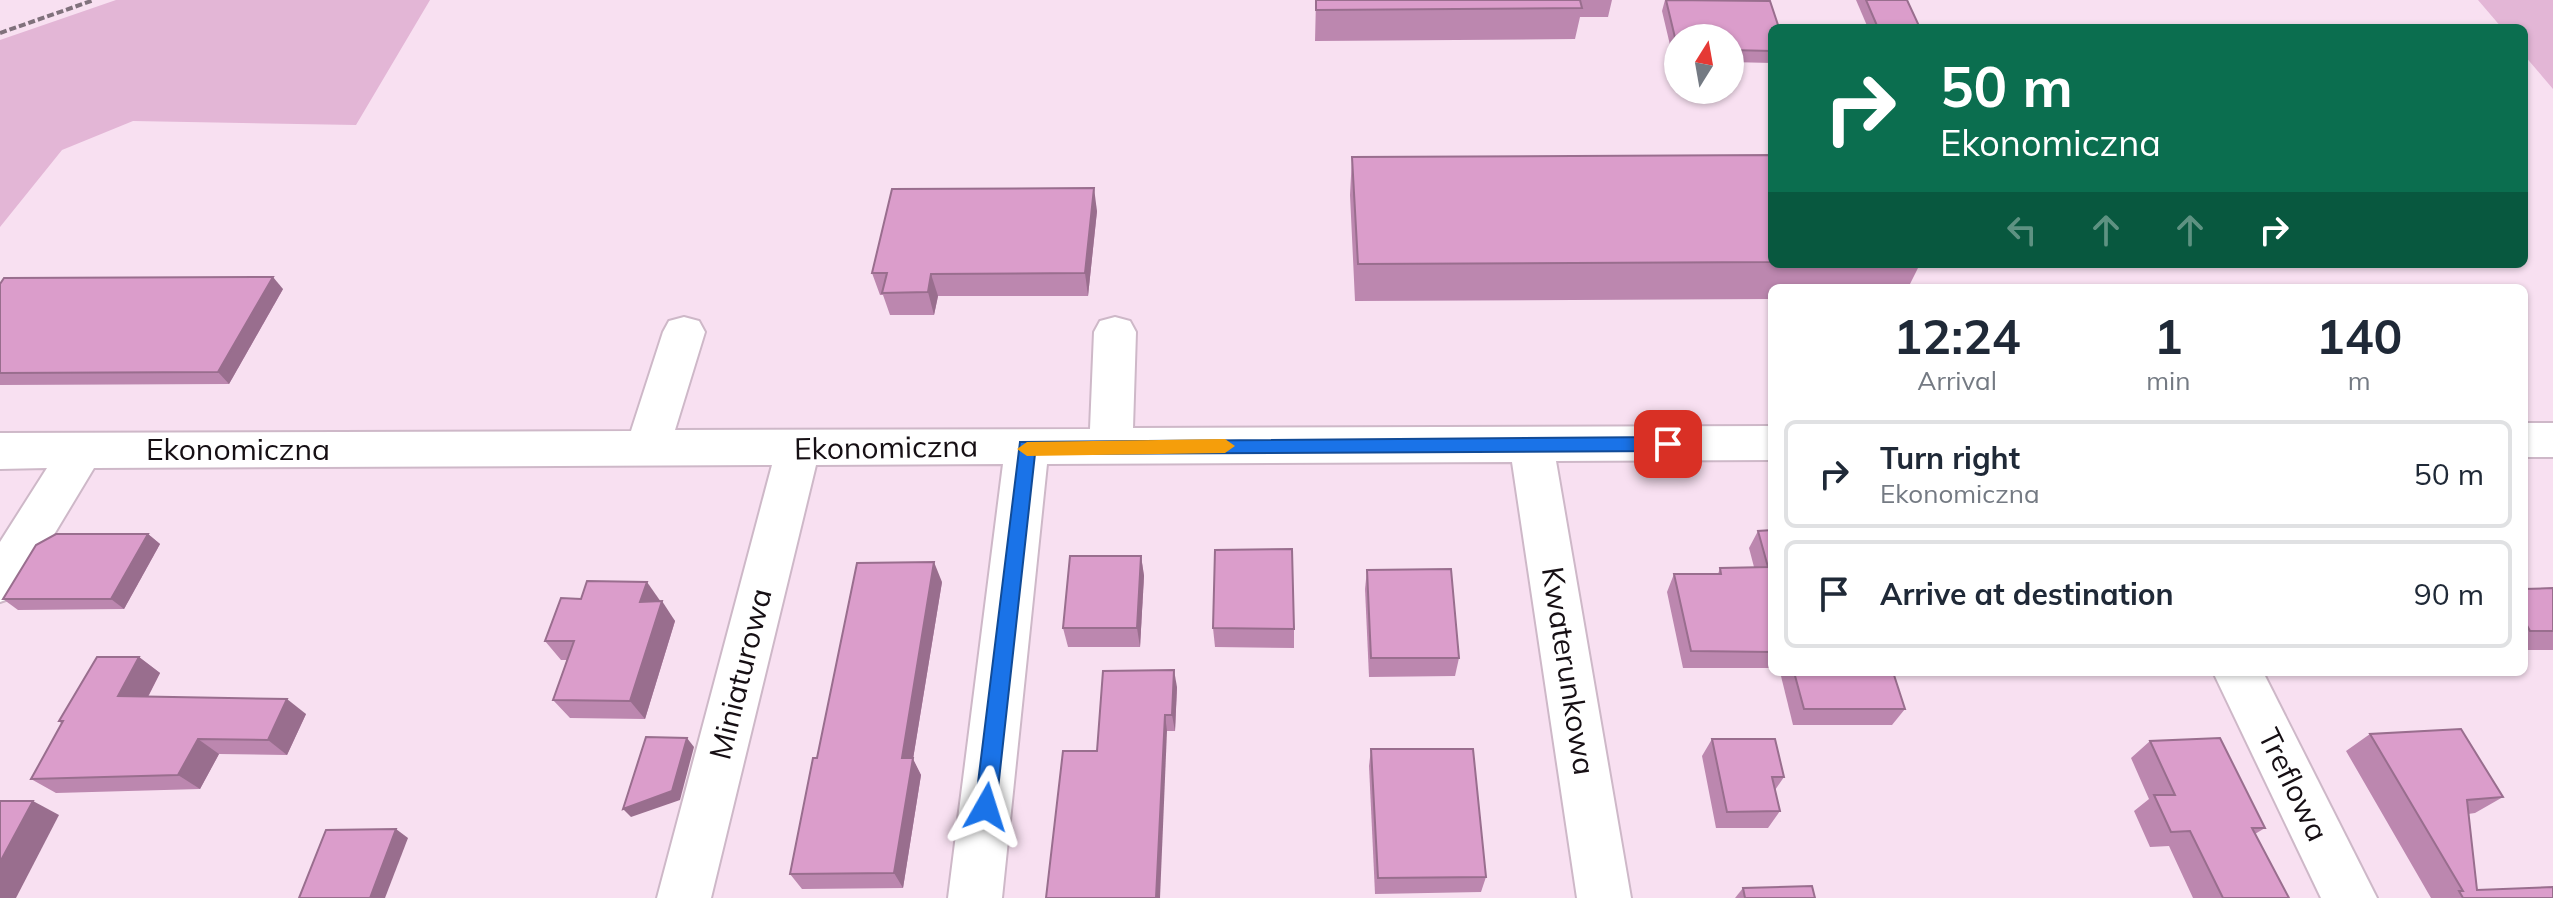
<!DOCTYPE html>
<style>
body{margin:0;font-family:Mulish,sans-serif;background:#f2f2f3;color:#1f2937;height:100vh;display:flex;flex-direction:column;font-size:30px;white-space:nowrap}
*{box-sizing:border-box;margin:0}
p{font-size:26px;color:#747a83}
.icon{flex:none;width:44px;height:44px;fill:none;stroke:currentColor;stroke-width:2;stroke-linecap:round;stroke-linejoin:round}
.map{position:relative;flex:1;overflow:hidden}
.panel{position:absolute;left:1768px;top:284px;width:760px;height:392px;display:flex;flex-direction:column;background:#fff;border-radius:12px;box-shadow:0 2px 6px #0004}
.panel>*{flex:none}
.top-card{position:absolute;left:1768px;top:24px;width:760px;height:244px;border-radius:12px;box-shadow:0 2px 6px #0004;background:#0b6e4f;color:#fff;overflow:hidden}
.needle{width:52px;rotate:11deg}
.fabs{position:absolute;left:1664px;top:24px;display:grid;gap:16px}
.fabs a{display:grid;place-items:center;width:80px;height:80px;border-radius:50%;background:#fff;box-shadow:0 2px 6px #0004;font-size:40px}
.pin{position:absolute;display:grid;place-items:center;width:68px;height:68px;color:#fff;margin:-34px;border-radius:16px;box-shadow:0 4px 12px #0006}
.me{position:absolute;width:88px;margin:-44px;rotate:6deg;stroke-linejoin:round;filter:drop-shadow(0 0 6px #0008)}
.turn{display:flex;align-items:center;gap:28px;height:168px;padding:0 40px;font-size:36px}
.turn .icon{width:104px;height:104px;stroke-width:2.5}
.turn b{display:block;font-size:56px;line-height:68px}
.lanes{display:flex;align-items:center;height:76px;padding:0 40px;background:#0003;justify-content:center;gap:40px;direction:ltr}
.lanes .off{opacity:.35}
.eta{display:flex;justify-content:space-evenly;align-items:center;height:136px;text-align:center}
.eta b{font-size:48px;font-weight:700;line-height:56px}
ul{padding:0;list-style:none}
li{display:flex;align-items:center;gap:24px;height:108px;margin:0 16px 12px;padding:0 24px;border:4px solid #e0e1e3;border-radius:12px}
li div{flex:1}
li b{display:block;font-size:30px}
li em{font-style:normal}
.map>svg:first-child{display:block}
</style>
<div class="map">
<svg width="2553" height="898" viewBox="0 0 2553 898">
<rect width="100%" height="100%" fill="#f8e0f1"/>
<g fill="#e3b6d6">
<polygon points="116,0 430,0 356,125 133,121 62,150 0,227 0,40"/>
<polygon points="2478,0 2553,0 2553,89 2524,55 2524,28 2502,28"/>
</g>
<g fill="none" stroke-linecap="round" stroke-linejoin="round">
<g stroke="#ceb8c8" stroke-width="4">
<g id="minor">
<polygon points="684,317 699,321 705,332 675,430 1090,429 1094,332 1100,321 1115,317 1130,321 1136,332 1133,428 1772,426 1772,460 1556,461 1631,898 1577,898 1512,462 1047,464 1002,898 948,898 1003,464 816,465 711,898 657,898 772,465 94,468 17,596 0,602 0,542 47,468 0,469 0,433 631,431 663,332 669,321"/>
<rect x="2524" y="423" width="29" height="34"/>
<polygon points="2213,672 2263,672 2377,898 2321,898"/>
</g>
</g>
<polyline stroke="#80717c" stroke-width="4" stroke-dasharray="7 3" stroke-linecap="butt" points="0,33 94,0"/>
<use href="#minor" fill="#fff" fill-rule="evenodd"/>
</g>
<g fill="#bc87af">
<polygon points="1316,0 1612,0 1608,17 1580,17 1575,39 1315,41"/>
<polygon points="1665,0 1772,28 1772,63 1730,62 1730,38 1678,38 1678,62 1674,62 1662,11"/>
<polygon points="1856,0 1907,0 1920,28 1868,28"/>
<polygon points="1772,155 1772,264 1920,264 1908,288 1772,288 1772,299 1355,301 1350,195 1352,157"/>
<polygon points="1097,211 1088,296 938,296 934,315 890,315 883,295 880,295 872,273"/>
<polygon points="0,284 283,289 229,384 0,385"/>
<polygon points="1772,530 1772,668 1683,668 1667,592 1674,574 1718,574 1720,568 1754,567 1749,548 1758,531"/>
<polygon points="148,534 160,544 124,609 18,610 3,599"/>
<polygon points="1141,556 1144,576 1140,647 1068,647 1063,628"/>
<polygon points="1367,570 1459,658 1455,676 1369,677 1365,589"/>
<polygon points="942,582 913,759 921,775 903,888 802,889 790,874 817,758"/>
<polygon points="2553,588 2553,650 2524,650 2524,589"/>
<polygon points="660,602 675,621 645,719 570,718 553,700 567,660 561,660 545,641"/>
<polygon points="1213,628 1294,629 1294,648 1215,647"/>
<polygon points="139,657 160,673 148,697 306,714 287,755 219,754 200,789 56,793 31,779 62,724 59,721"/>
<polygon points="1780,672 1893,672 1905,709 1892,725 1793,725"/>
<polygon points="1177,687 1175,731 1167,731 1097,751"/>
<polygon points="2370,734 2503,797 2475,813 2468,814 2477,890 2553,898 2431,898 2346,751"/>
<polygon points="1712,739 1784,777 1775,790 1780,811 1768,828 1716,828 1702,756"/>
<polygon points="2150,741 2265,828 2255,834 2289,898 2193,898 2169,846 2150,847 2134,811 2149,799 2131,758"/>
<polygon points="1371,749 1486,877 1481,892 1375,894 1369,766"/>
<polygon points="1743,888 1815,898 1735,898"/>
</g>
<g fill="#996e8e">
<polygon points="1094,188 1097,211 1088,296 1085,273"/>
<polygon points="931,274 938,296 934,315 928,292"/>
<polygon points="273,277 283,289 229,384 218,372"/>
<polygon points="148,534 160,544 124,609 111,599"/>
<polygon points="1141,556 1144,576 1140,647 1137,628"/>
<polygon points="934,562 942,582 913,759 921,775 903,888 894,873 902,758"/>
<polygon points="647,582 661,602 640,602"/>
<polygon points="662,601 675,621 645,719 630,701"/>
<polygon points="139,657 160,673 140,712 118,696"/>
<polygon points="1174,670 1177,687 1175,731 1172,715"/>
<polygon points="287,699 306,714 287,755 268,740"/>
<polygon points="1165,715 1167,731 1160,898 1156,898"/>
<polygon points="687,738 694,747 680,800 631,817 623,809"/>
<polygon points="198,739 219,754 200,789 178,775"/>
<polygon points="33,801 59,815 16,898 0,898 0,862"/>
<polygon points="396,829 408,838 385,898 370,898"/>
</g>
<g fill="#db9dcb" stroke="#996e8e" stroke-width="2">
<polygon points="1316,0 1580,0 1582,8 1316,10"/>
<polygon points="1666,0 1770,1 1779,28 1772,28 1772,51 1730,50 1730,38 1678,38 1678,50"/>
<polygon points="1866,0 1907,0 1920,28 1878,28"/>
<polygon points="1772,155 1772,262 1358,264 1352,157"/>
<polygon points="1094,188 1085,273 931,274 928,292 882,293 887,273 872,273 892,189"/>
<polygon points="273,277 218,372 0,373 0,284 4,278"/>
<polygon points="1772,530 1772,652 1691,651 1674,574 1721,574 1720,568 1768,567 1758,531"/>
<polygon points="56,534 148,534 111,599 3,599 36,545"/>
<polygon points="1292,549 1294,629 1213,628 1215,550"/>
<polygon points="1070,556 1141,556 1137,628 1063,628"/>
<polygon points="934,562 902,758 913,758 894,873 790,874 813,758 817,758 857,563"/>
<polygon points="1451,569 1459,658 1371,658 1367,570"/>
<polygon points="587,581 647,582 640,602 662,601 630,701 553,700 574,641 545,641 561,598 581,599"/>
<polygon points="2553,588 2553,631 2530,631 2524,620 2524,589"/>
<polygon points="97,657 139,657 118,696 287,699 268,740 198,739 178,775 31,779 63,721 59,721"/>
<polygon points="1174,670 1172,715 1165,715 1156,898 1046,898 1063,751 1097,751 1103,671"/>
<polygon points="1794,672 1893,672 1905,709 1804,709"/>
<polygon points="2461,729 2503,797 2467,800 2477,890 2553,887 2553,898 2463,898 2459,891 2463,891 2370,734"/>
<polygon points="646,737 687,738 672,791 623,809"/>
<polygon points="2220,738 2265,828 2252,828 2289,898 2223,898 2190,831 2171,832 2154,795 2175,795 2150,741"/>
<polygon points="1712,739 1775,739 1784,777 1772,777 1780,811 1727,812"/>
<polygon points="1371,749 1473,749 1486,877 1378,878"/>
<polygon points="0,801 33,801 0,862"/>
<polygon points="396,829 370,898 299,898 326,830"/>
<polygon points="1812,886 1815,898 1745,898 1743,888"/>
</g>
<polygon fill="#1a73e8" stroke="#114b97" stroke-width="2" points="1668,437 1677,444 1668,451 1035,454 996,807 993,815 986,818 978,815 975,807 1020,442"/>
<polygon fill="#f59e0b" points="1225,439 1235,446 1225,453 1027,456 1017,449 1027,442"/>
<g text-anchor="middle" stroke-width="6" stroke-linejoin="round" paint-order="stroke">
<g font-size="30" fill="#160f14" stroke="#fff">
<text transform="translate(886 448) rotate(-1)" y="10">Ekonomiczna</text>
<text x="238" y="460">Ekonomiczna</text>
<text transform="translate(1568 671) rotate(81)" y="10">Kwaterunkowa</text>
<text transform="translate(741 674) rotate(-76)" y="10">Miniaturowa</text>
<text transform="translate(2293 785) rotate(64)" y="10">Treflowa</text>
</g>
</g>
</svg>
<div class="fabs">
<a><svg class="needle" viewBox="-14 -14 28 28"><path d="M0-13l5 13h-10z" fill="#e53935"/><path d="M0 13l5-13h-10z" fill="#747a83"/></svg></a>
</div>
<div class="pin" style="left:1668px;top:444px;background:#d93025"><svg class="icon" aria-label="arrive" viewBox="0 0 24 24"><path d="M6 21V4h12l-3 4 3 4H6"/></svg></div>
<svg class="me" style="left:986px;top:807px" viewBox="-20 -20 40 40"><path d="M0-17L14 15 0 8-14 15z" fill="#1a73e8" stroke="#fff" stroke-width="4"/></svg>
<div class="top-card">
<div class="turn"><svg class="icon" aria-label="right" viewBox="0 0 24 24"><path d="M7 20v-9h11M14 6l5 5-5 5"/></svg><div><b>50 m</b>Ekonomiczna</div></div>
<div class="lanes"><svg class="icon off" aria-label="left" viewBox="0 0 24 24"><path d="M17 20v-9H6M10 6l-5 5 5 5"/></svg><svg class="icon off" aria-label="ahead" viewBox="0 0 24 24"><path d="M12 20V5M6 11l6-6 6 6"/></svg><svg class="icon off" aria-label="ahead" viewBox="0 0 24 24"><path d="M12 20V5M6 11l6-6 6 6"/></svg><svg class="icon" aria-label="right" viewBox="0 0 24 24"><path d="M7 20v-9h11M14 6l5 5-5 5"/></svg></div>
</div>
<section class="panel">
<div class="eta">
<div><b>12:24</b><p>Arrival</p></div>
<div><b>1</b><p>min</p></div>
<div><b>140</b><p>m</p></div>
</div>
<ul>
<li><svg class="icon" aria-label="right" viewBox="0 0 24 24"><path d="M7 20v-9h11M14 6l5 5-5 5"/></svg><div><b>Turn right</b><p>Ekonomiczna</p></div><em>50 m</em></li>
<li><svg class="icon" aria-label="arrive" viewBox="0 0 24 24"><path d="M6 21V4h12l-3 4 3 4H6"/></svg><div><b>Arrive at destination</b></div><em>90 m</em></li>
</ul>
</section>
</div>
